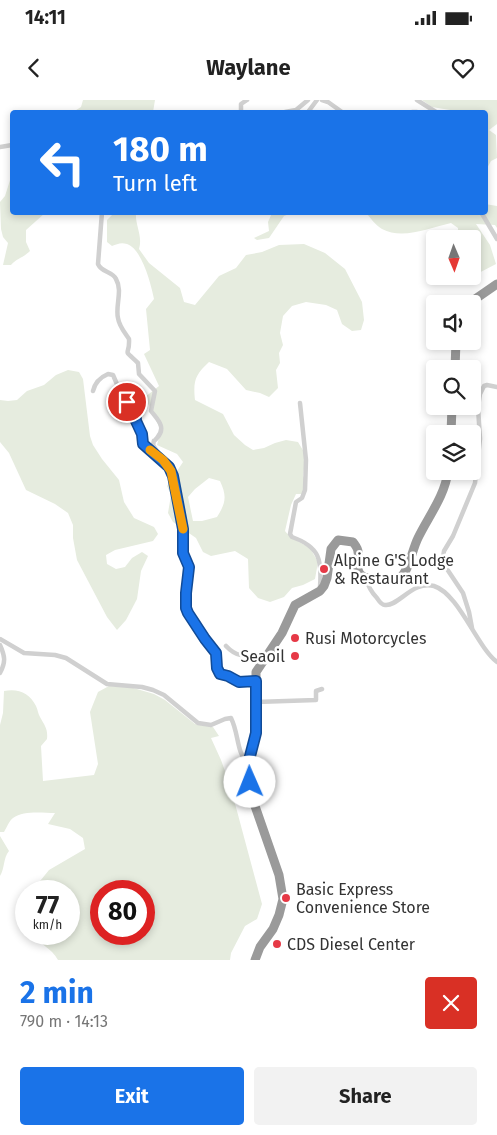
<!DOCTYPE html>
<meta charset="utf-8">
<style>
body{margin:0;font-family:"Fira Sans",sans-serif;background:#f2f2f2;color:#222;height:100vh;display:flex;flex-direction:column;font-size:19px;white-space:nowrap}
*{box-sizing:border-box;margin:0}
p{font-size:16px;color:#767676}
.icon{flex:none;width:28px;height:28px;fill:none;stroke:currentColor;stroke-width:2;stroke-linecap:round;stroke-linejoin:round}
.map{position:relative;height:860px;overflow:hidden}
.drawer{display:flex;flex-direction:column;background:#fff;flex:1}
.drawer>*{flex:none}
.hud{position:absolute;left:10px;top:10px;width:478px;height:105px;border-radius:5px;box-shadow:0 2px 8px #0003;background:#1a73e8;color:#fff;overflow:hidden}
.needle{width:32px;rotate:178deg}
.tools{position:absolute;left:426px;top:130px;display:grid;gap:10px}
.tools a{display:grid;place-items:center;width:55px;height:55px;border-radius:5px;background:#fff;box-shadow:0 2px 8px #0003;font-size:25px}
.speed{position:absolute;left:15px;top:780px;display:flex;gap:10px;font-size:25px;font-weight:700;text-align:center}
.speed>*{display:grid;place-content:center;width:65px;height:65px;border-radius:50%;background:#fff;box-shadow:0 2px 8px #0003;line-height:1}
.speed small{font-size:12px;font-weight:400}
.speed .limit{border:8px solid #d22;background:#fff;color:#111}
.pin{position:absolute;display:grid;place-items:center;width:42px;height:42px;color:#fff;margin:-21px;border:2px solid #fff;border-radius:50%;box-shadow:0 1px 5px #0007}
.me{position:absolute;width:55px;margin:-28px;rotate:359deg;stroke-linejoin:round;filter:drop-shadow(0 0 4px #0008)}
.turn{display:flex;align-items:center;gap:18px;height:105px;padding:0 20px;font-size:22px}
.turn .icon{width:65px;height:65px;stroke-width:2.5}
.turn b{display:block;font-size:35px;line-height:42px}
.round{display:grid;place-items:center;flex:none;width:52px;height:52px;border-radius:5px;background:#f2f2f2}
.headline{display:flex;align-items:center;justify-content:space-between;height:85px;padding:0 20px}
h1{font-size:30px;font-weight:700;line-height:38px;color:#1a73e8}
.button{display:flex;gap:10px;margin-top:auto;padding:10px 20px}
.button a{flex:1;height:58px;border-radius:5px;background:#1a73e8;color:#fff;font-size:20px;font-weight:700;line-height:58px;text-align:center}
.button a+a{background:#f2f2f2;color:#222}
.status{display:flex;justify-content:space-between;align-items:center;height:35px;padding:0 25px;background:#fff;direction:ltr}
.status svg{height:14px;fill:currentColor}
header{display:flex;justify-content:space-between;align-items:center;height:65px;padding:0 20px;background:#fff;font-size:22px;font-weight:700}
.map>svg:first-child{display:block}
</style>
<div class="status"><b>14:11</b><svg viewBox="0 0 49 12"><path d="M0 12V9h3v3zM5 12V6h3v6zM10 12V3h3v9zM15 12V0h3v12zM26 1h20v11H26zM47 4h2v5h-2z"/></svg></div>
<header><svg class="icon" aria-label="back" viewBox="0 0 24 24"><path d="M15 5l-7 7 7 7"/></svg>Waylane<svg class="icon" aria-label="heart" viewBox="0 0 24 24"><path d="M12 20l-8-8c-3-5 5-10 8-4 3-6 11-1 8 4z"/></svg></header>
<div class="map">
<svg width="497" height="860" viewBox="0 0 497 860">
<rect width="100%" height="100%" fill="#fff"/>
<g fill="#e6ecdf" fill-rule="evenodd">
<polygon points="83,0 155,0 153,12 73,12 81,7"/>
<polygon points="422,0 497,0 497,24 489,30 496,35 497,58 491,61 486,70 485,12 455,12 456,11 432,7"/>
<path d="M12,74V112L45,113L26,130V142L30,151C23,158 17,158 11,165H3L8,143L3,137L1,129L0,102L5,96Z"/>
<path d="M485,104L497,106V128L495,125L476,124L490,145L496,164L473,176L472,139H458V128L451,123C430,128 402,140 382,129C375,125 371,118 366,113L485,112Z"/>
<path d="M114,113H136C135,125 143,136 139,149L149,163L180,188L184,202L195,205L219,176L236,168L246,155L262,152L279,145L304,144L325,153L345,169L362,202L364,220L361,230L352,231L342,224L337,210L326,205L306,202L292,206L283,216L280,233L283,245L279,253L280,263L276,270L278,288L269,297L260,293L246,290L227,269L209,262C195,275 193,281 195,300L223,314L234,335L245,345L253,350L264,348L275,343L286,340L298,342L304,352L305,361L303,376L307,386L303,394H296L291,405L285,431L290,437L310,448L318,462L315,479L303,485L292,488L284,497L270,502L258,498L249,488L248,459L235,451L211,456L203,452L196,438L173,422L168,413L171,395L167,386L183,362L177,354L157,345L161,331L145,297L159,286L144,254L150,250L146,209L154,199C151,184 142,149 127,144C121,142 117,144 112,146L107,142V120ZM209,378L220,381C227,396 226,403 217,417L202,421H193L188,397L195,389Z"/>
<polygon points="272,113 292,113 284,116 269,138 257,140 254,138 269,131 268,122"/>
<polygon points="68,270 79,272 83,279 90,336 93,345 102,359 119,380 124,402 134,418 154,427 158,434 153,441 115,450 106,455 107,464 116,469 125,467 132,458 142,452 148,456 141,471 137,499 126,520 117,530 107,517 77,460 73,438 73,425 68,413 55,404 26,390 9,353 0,342 0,300 8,301 17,300 27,291 44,285 56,275"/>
<path d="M109,586L130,587L154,594L165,600L195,624L213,627L219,636L211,638L221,660L230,685L262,804L257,819L245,826L231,853L230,860H58C51,847 41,847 35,834H69V791H32L49,770L85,749L83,738L70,729L48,724L55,713C43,713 24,710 13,718C9,721 7,727 4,732H0V625L3,613L4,591C18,588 30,593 36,606C38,610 38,614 40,617C45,626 48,629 47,639L41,646L43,681L94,675L98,664L90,612L98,592ZM101,791H144V834H101Z"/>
<path d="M0,736L9,751C3,758 5,768 0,776Z"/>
</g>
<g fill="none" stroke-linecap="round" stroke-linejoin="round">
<g stroke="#d0d0d0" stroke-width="4.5">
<polyline points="322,0 328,2 342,12"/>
<polyline points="417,0 436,12"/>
<polyline points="241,12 241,4 247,0"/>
<polyline points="285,12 296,10 308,0"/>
<polyline points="308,12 317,0"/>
<polyline points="412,12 417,12"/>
<polyline points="0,47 12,45"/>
<path d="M102,112L98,164C102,173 112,171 116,179C123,191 115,206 118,218C119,226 125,233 129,239C130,258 121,247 138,263L139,274L155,291L151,311C157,319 167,327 157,338C152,344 155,337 153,345L160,356"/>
<polyline points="481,112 497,139"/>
<path d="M93,291C95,282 101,277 108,274L113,275L123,298L135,308L136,321L142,334L143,344L163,360L169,367L173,376L183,429V453L189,467L186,493V508L188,513L216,553L217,568L220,574L228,575L239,582L256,581"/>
<path d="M300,303L306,360L305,390L302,398L296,402L290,434L292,437C320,447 322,460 320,487"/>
<path d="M366,478C368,486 371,492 377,498C379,501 381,505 385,505C398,507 413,480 434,486C459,494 477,547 497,562"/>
<polyline points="472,528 469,512 463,493 445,466 443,457 444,451 453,436 475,383 480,339 478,307 480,294 484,286 487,285 497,287"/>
<path d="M0,539L24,553L55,555L66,558L107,584L142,587L153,590L164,595L198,623L211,625L225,619L231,618C239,634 236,651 248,665"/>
<path d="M0,545C5,556 6,562 0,573"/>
<path d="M226,546C240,561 250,554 268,553"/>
<polyline points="256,602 316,600 316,591 322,589"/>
</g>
<g stroke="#9a9a9a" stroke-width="9">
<polyline points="468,204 497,184"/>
<polyline points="455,269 456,241"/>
<polyline points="451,334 452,306"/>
<path d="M255,860L260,847L273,829L279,815L283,799L279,775L255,706L248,665L256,633V572L282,533L295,505L320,491L324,486L327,478L331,449L338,440L353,442C355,445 358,448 358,452C360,459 355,468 360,474C366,481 394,483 401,477C410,468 412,450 418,438C428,417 445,396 448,371"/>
</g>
</g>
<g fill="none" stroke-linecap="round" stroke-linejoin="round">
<g stroke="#114b97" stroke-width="12">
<polyline id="route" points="127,302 135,308 136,321 142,334 143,344 169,367 173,376 183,429 183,453 189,467 186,493 186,508 188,513 205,539 216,553 217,568 220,574 228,576 239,582 256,581 256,633 248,664 250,682"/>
</g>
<use href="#route" stroke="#1a73e8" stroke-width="9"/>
<polyline stroke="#f59e0b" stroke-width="9" points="150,350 163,360 171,371 183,429"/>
</g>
<g fill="#e63946" stroke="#fff" stroke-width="2">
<circle cx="324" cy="469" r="5"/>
<circle cx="295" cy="538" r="5"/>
<circle cx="295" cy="556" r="5"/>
<circle cx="286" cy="798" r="5"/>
<circle cx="277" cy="844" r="5"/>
</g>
<g text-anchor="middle" stroke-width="5" stroke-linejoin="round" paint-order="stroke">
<g font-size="16" fill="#333" stroke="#fff" text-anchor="start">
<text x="334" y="466">Alpine G'S Lodge<tspan x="334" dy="18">&amp; Restaurant</tspan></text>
<text x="305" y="544">Rusi Motorcycles</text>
<text x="285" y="562" text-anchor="end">Seaoil</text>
<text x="296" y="795">Basic Express<tspan x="296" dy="18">Convenience Store</tspan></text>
<text x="287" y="850">CDS Diesel Center</text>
</g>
</g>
</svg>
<div class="tools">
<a><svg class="needle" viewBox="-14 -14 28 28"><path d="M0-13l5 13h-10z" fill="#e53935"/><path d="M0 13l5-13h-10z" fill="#767676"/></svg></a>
<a><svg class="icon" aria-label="sound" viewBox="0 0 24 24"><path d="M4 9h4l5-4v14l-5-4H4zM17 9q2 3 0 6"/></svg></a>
<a><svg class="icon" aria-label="search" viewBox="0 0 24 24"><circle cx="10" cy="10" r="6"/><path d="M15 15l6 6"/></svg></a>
<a><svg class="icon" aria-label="layers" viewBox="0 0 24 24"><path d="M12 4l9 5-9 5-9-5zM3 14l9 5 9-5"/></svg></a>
</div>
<div class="speed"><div>77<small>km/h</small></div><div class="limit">80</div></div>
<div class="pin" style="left:127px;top:302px;background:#d93025"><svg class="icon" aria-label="arrive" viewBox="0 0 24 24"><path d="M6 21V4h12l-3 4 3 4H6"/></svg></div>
<svg class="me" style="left:250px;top:682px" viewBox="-20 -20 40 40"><circle r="19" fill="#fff"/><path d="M0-13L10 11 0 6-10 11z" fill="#1a73e8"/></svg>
<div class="hud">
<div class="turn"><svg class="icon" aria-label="left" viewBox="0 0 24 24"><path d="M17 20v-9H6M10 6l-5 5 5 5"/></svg><div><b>180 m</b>Turn left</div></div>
</div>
</div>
<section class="drawer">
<div class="headline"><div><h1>2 min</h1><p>790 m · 14:13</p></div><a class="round" style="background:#d93025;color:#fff"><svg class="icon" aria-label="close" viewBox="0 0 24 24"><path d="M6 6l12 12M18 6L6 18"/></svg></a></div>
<div class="button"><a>Exit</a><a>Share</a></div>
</section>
